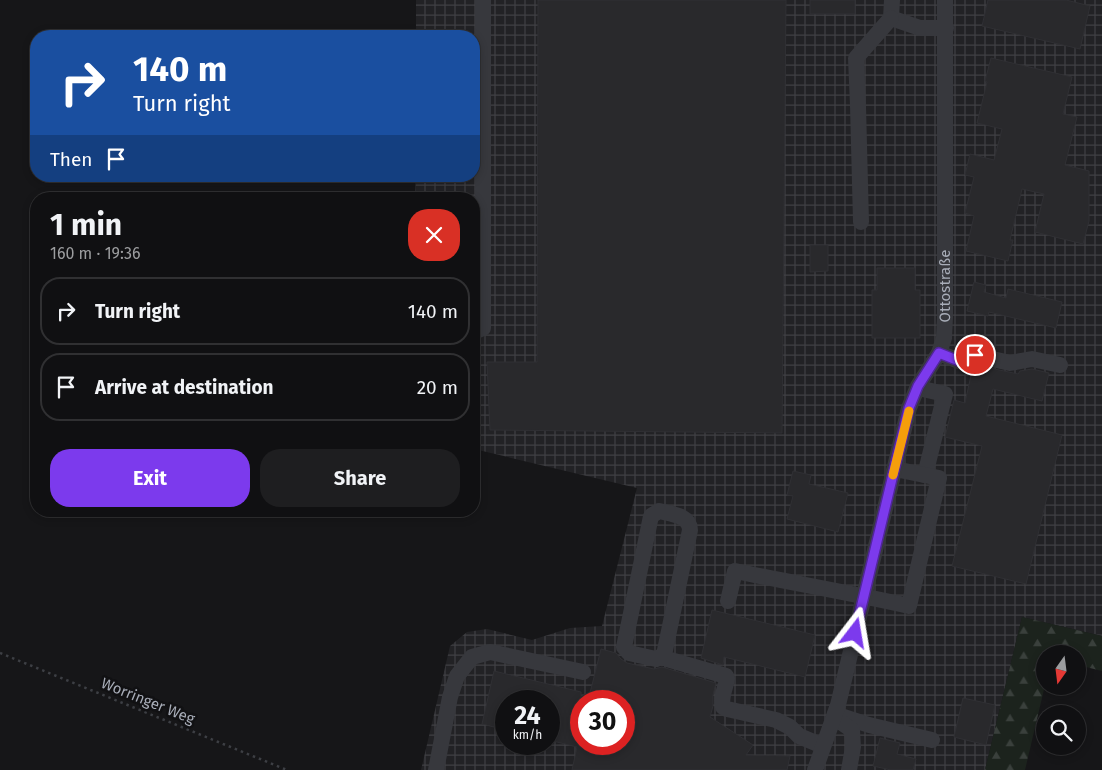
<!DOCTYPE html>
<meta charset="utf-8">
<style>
body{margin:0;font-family:"Fira Sans",sans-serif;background:#1e1e20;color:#f1f3f6;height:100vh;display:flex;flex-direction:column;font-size:19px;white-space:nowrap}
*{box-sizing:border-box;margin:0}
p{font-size:16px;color:#9c9d9f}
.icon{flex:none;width:28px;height:28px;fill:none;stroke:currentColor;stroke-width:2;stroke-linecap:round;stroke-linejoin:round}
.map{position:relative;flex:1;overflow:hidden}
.panel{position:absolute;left:30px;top:192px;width:450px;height:325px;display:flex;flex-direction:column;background:#101012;border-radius:20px;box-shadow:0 2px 8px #0003,0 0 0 1px #303032}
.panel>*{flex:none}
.guide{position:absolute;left:30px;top:30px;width:450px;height:152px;border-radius:20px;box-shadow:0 2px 8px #0003,0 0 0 1px #303032;background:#1a4fa0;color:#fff;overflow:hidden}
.needle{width:32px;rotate:194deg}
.buttons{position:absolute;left:1036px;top:645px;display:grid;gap:10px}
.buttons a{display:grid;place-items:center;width:50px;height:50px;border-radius:50%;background:#101012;box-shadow:0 2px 8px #0003,0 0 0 1px #303032;font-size:25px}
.speed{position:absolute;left:495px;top:690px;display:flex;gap:10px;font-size:25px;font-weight:700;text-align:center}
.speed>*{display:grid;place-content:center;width:65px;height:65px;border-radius:50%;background:#101012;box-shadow:0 2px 8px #0003,0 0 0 1px #303032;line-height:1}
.speed small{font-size:12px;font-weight:400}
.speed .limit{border:8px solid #d22;background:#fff;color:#111}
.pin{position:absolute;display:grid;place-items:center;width:42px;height:42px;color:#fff;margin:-21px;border:2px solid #fff;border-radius:50%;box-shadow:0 1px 5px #0007}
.me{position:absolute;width:55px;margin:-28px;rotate:14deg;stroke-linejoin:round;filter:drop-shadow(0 0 4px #0008)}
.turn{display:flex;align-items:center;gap:18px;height:105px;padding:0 20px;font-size:22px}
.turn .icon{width:65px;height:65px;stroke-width:2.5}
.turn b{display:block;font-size:35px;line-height:42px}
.then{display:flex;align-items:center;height:48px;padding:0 20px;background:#0003;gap:10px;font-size:19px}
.round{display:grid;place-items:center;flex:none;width:52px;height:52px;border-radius:20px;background:#1e1e20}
.overview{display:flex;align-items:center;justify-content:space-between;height:85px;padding:0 20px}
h1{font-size:30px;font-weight:700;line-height:38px}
.cta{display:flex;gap:10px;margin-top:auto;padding:10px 20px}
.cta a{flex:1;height:58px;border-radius:20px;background:#7c3aed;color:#fff;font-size:20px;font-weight:700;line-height:58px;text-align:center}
.cta a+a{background:#1e1e20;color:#f1f3f6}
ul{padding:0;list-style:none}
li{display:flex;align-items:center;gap:15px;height:68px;margin:0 10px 8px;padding:0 10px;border:2px solid #303032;border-radius:20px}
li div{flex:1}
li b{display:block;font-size:19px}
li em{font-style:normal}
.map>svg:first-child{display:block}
</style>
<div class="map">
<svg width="1102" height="770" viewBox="0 0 1102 770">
<defs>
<pattern id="industrial-grid" width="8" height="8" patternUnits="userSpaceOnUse" patternTransform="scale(1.25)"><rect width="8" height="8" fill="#222225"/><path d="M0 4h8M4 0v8" fill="none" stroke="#3f3f43"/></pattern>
<pattern id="forest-firs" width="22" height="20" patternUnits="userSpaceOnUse" patternTransform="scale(1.25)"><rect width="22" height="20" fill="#1c231d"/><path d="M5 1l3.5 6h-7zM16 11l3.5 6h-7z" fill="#3a403c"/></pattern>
</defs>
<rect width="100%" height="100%" fill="#161618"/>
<path fill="url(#industrial-grid)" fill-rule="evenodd" d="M416,0H1102V636L1022,617L985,770H421L450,646L467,632L487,629L532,640L570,628L602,626L637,488L474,449V199H415L416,176H474V36H416ZM506,701H549V744H506ZM581,701H624V744H581Z"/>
<polygon fill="url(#forest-firs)" points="1022,617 1102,636 1102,671 1078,665 1078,654 1045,654 1045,685 1025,770 985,770"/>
<g fill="#29292c" stroke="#303034">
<polygon points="538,0 786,0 782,433 490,430 487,362 537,362"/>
<rect x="810" y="0" width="45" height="14"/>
<polygon points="988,0 1066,0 1090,6 1080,49 982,26"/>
<polygon points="991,58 1072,77 1063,114 1077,117 1065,165 1089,171 1089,221 1083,244 1035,232 1044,194 1022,189 1010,240 1013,240 1008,261 966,251 974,216 965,213 974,177 965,175 970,154 994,160 1002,129 977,123 987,82 985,81"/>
<polygon points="810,245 828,245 828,271 810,272"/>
<polygon points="877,268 915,268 915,290 920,290 920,338 872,338 872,290 877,290"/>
<polygon points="974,282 986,285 984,292 1006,298 1008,289 1062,302 1056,328 989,312 988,316 967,311"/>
<polygon points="976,365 1018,374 1020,371 1032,369 1049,373 1042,401 993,389 986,416 1062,435 1026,584 952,566 982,446 945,437 954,400 965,403 973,366"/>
<polygon points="793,471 811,475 809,484 848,493 838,532 787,519 793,496 787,495"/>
<polygon points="712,610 815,635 805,677 724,657 723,665 701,658"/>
<polygon points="601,649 616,653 621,659 627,663 654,669 662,667 716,683 713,695 713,706 710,717 753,745 746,755 790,756 787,770 572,770 577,747 549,740 549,701 506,701 506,730 482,724 494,671 581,692 581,744 624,744 624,701 588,701"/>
<polygon points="963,698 995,705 986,745 954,737"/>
<polygon points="880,738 900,743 897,754 916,759 913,770 891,770 873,766"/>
</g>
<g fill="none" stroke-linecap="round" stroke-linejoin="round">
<polyline stroke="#3d3f44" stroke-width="2.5" stroke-dasharray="2.5 4" stroke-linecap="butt" points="0,653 287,770"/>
<g stroke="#37383d" stroke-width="16">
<polyline points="892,0 891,18 920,28 946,28"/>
<polyline points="861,222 858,106 856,58 891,18"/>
<polyline points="474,332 483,328 483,0"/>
<polyline points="939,353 959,361 975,355 1010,363 1032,359 1060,365"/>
<polyline points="918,388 945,394 925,475"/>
<path d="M728,601L735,571C793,583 851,593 909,606L939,478L895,469"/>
<path d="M664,655L656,659L629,653L624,647L651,516L659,511C671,514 690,515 690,530L664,655L667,659L726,676L727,678C726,687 720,698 723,707L727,709L776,720L790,727L799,736L823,746"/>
<polyline points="835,714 869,725 932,740"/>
<polyline points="835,718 852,730 853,747 849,770"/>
<polyline points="436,770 450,697 457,676 472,657 490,652 583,672"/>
<path id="s1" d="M815,770L838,705L909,408L918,386L939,353L944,338L945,317V0"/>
</g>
</g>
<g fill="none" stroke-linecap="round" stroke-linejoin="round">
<g stroke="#51269a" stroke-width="12">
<polyline id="route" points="855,633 909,408 918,386 939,353 959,361 975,355"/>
</g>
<use href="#route" stroke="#7c3aed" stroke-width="9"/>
<polyline stroke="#f59e0b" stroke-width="9" points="893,475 909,411"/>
</g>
<g text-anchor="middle" stroke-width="5" stroke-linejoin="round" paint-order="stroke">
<g font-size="15" fill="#a8adb8" stroke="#111113">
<text dy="5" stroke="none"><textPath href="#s1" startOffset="505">Ottostraße</textPath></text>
<text transform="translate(148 701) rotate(22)" y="5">Worringer Weg</text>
</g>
</g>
</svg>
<div class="buttons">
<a><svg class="needle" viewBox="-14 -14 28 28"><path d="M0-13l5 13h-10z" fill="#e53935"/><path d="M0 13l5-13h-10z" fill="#9c9d9f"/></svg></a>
<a><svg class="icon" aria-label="search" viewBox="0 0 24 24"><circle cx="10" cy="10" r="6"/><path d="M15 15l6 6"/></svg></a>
</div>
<div class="speed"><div>24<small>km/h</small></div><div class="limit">30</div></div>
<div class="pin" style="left:975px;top:355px;background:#d93025"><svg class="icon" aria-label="arrive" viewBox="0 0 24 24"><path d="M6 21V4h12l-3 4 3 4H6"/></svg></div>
<svg class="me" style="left:855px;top:633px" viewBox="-20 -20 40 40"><path d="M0-17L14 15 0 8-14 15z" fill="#7c3aed" stroke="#fff" stroke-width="4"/></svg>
<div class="guide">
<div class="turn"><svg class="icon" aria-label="right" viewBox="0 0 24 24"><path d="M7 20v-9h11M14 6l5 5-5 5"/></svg><div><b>140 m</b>Turn right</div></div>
<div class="then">Then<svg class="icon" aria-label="arrive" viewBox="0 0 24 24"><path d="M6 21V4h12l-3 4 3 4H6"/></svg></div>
</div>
<section class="panel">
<div class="overview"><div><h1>1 min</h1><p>160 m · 19:36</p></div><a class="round" style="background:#d93025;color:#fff"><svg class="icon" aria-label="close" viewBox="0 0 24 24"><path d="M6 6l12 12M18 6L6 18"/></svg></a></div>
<ul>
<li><svg class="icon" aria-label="right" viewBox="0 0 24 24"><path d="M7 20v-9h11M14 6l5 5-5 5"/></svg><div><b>Turn right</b></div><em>140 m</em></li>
<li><svg class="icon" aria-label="arrive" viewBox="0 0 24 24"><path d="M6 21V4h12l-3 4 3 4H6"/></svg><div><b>Arrive at destination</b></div><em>20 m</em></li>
</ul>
<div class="cta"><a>Exit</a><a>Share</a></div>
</section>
</div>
